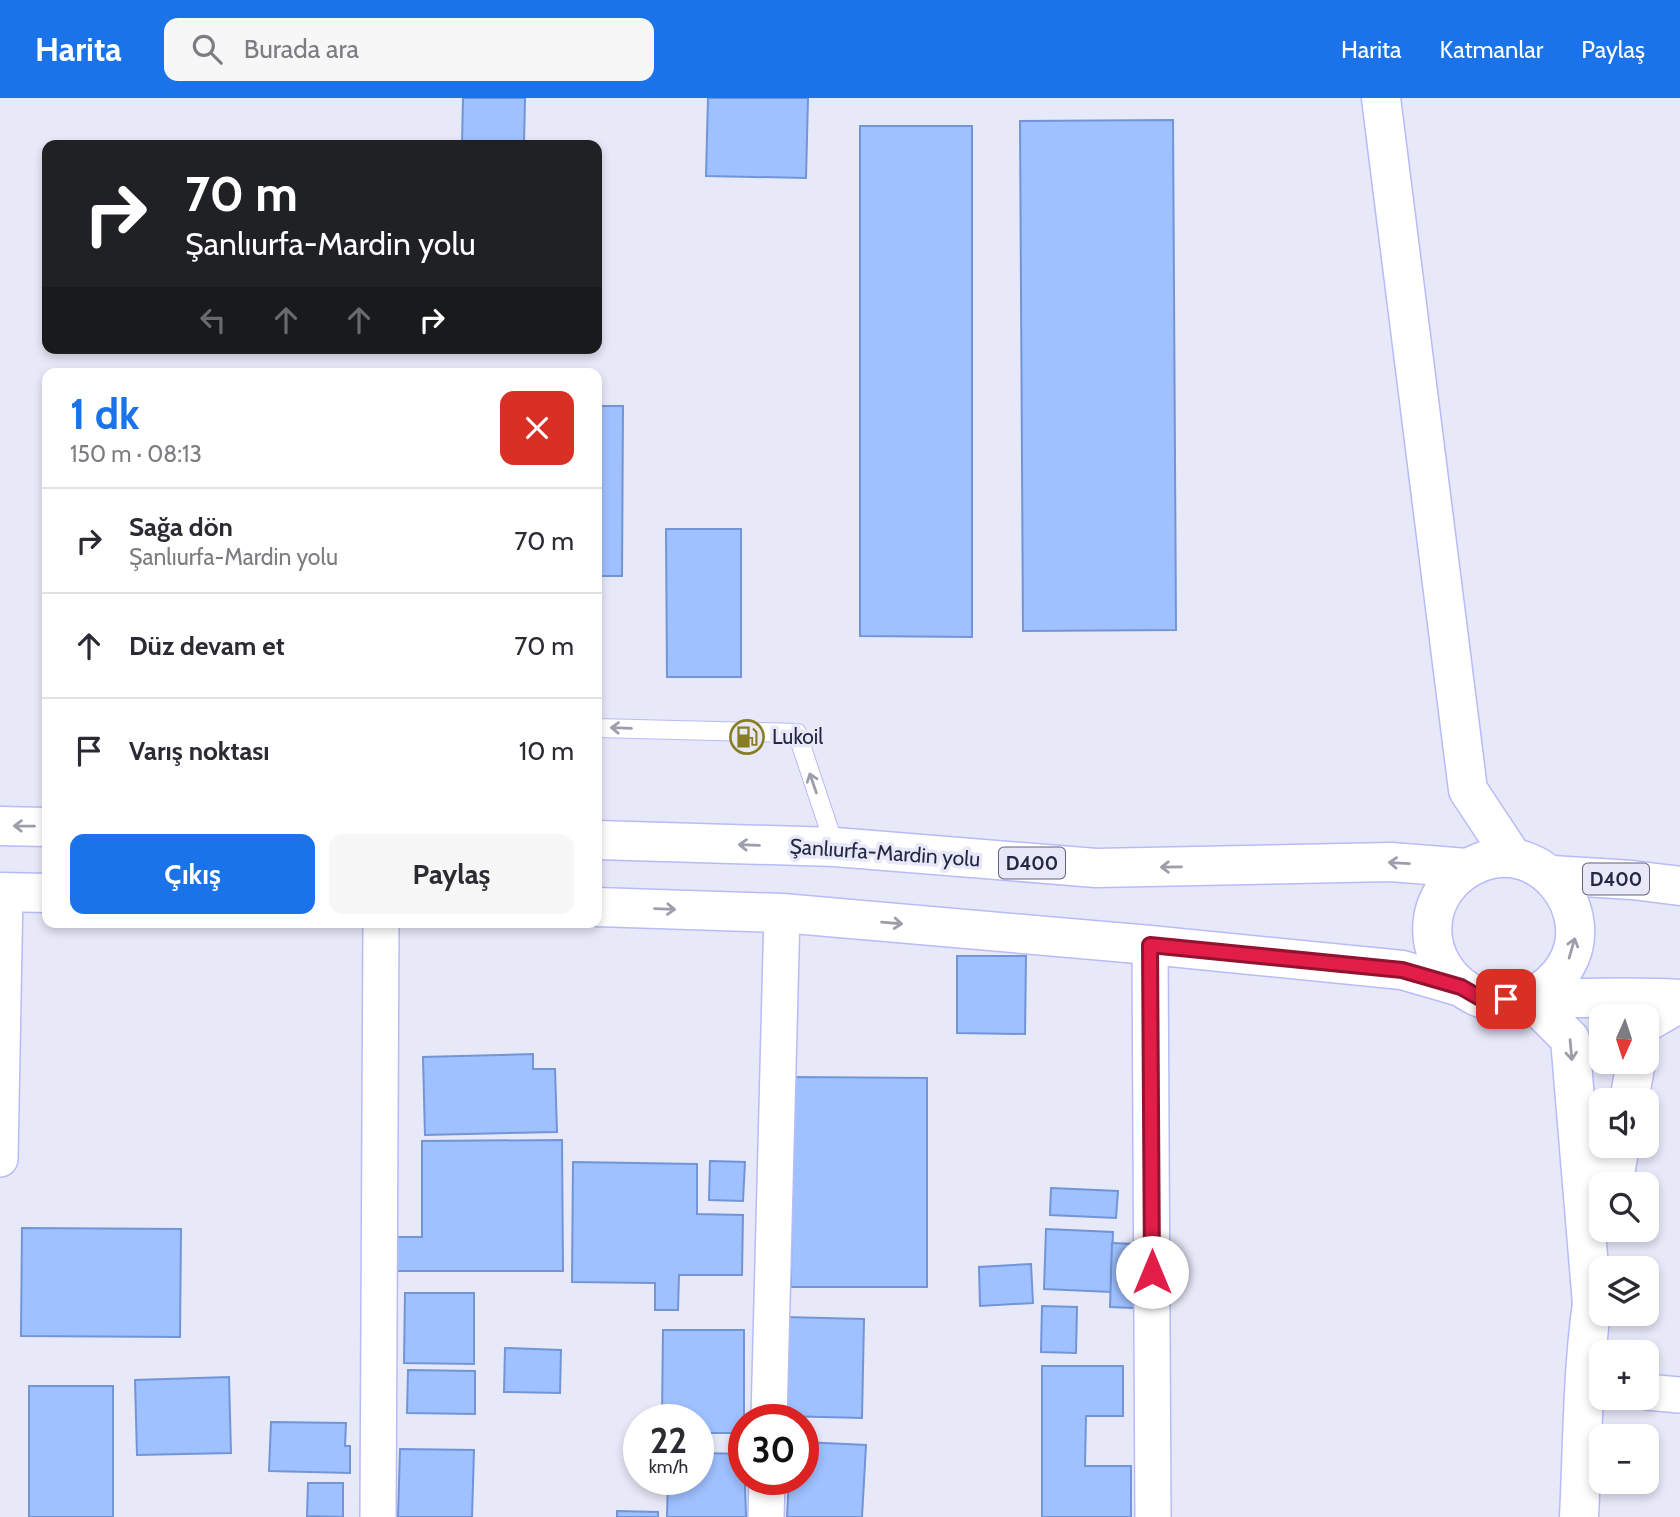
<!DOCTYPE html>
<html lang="tr">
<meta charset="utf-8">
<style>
body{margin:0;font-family:Cabin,sans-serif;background:#f7f7f7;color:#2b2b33;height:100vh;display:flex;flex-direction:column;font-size:26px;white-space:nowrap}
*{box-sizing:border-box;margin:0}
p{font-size:23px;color:#7c7c81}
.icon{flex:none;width:38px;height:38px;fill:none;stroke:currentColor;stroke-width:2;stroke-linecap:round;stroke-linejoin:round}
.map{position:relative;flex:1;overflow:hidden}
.panel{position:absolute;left:42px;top:270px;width:560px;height:560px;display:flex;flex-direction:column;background:#fff;border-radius:14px;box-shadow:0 4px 10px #0003}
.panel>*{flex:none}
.top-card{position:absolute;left:42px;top:42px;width:560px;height:214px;border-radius:14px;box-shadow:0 4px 10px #0003;background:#202124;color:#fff;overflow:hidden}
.needle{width:46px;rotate:183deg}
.controls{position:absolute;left:1589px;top:906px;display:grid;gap:14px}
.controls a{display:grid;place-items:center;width:70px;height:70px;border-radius:14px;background:#fff;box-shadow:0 4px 10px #0003;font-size:35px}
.speed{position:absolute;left:623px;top:1306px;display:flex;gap:14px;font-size:35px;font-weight:700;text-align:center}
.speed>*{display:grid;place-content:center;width:91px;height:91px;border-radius:50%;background:#fff;box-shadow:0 4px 10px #0003;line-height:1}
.speed small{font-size:18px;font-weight:400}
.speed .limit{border:10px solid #d22;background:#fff;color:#111}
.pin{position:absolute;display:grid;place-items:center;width:60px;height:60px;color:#fff;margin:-30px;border-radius:14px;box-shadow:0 4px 10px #0006}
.me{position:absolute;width:77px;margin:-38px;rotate:0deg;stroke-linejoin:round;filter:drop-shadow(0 0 5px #0008)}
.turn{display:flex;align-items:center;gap:24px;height:147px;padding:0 28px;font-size:32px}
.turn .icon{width:91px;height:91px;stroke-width:2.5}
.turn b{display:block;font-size:49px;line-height:60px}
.lanes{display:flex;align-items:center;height:66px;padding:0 28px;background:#0003;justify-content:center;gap:35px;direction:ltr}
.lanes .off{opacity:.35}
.round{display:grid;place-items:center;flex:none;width:74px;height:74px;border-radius:14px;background:#f7f7f7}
.summary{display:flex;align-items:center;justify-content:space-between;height:119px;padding:0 28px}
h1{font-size:42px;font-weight:700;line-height:52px;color:#1a73e8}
.action{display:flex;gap:14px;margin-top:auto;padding:14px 28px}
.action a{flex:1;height:80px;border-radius:14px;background:#1a73e8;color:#fff;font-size:28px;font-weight:700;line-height:80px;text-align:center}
.action a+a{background:#f7f7f7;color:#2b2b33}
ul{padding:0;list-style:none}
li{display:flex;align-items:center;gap:21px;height:105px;padding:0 28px;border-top:2px solid #e1e1e2}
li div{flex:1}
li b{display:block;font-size:26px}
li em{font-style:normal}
header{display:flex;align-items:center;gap:42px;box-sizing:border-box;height:98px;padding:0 35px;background:#1a73e8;color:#fff}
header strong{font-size:33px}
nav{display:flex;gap:38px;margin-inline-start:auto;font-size:24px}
.search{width:490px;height:63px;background:#f7f7f7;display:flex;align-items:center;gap:18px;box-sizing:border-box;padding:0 24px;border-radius:14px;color:#7c7c81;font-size:26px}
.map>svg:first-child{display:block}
</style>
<header>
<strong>Harita</strong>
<div class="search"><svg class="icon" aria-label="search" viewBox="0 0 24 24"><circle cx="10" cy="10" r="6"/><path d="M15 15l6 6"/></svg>Burada ara</div>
<nav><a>Harita</a><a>Katmanlar</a><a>Paylaş</a></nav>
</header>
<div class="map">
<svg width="1680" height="1419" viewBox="0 0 1680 1419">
<rect width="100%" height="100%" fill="#e7e8f8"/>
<g fill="#9fc1ff" stroke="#7195d7" stroke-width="2">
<polygon points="463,0 525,0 524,47 462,47"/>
<polygon points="708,0 808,0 806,80 706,78"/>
<polygon points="1173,22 1176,532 1023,533 1020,23"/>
<polygon points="860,28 972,28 972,539 860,538"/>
<polygon points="597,308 623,308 622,478 597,478"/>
<polygon points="666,431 741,431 741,579 667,579"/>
<polygon points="957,858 1026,858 1025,936 957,935"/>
<polygon points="533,956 533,971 555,971 557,1034 425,1037 423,959"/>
<polygon points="792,979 927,980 927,1189 791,1189"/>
<polygon points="562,1042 563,1173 390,1173 390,1139 422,1139 422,1043"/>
<polygon points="710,1063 745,1064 743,1103 709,1102"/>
<polygon points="573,1064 697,1066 697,1116 743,1117 742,1177 679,1177 678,1212 655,1212 655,1185 572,1184"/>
<polygon points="1051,1090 1118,1093 1116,1120 1050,1117"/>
<polygon points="22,1130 181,1131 180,1239 21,1238"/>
<polygon points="1046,1131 1113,1134 1111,1194 1044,1191"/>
<polygon points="1112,1145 1136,1146 1134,1210 1110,1209"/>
<polygon points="1031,1166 1033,1205 980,1208 979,1169"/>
<polygon points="405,1195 474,1195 474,1266 404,1265"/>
<polygon points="1042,1208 1077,1209 1076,1255 1041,1254"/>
<polygon points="784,1219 864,1221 862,1320 783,1318"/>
<polygon points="663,1232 744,1232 744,1335 698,1335 698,1321 662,1321"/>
<polygon points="505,1250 561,1252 560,1295 504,1294"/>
<polygon points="1042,1268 1123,1268 1123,1318 1086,1318 1085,1368 1131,1368 1131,1419 1042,1419"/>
<polygon points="408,1272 475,1273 475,1316 407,1315"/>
<polygon points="229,1279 231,1355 137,1357 135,1282"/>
<rect x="29" y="1288" width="84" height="131"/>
<polygon points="271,1324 346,1325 345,1348 350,1348 350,1375 269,1373"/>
<polygon points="803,1344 866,1347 862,1419 787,1419 789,1381 803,1381"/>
<polygon points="400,1351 474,1352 472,1419 398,1419"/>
<polygon points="698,1355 744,1356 746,1419 667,1419 668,1381 698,1381"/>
<polygon points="308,1385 343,1385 343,1419 307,1418"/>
<polygon points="617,1413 658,1414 658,1419 617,1419"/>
</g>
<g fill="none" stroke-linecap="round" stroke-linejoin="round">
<g stroke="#b8bbf8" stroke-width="20">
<polyline id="lane" points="597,630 797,635 835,749"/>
</g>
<g stroke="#b8bbf8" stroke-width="38">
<g id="street">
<polyline points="1150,847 1153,1419"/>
<polyline points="0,1061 5,794"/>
<polyline points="1647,1294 1680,1297"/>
<polyline points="769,1321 782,815"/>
<polyline points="378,1419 381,824"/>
<polyline points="766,1419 767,1381"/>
</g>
</g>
<g stroke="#b8bbf8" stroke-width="41">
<g id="secondary">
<polyline points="1381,0 1468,692 1513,760"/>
<polyline points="1530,901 1570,941 1592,1206"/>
<polyline points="1647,924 1680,905"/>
<polyline points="1629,1003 1636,964"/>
<polyline points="1613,1087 1620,1048"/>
<path d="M1579,1419C1583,1340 1582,1258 1596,1180"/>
</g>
</g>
<g stroke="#b8bbf8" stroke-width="41">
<g id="highway">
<polyline points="0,728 47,729"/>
<polyline points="597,742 835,749 1096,770 1391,764 1467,770"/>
<polyline points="1551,777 1632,782 1680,788"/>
<polyline points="0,794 47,795"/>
<polyline points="597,809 782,815 1150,847 1402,872 1461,889"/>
<path d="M1530,901C1543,892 1557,883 1565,869C1599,815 1542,741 1481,764C1417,789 1416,870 1478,899C1489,904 1508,901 1520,901C1574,901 1627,897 1680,901"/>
</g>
</g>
<use href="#lane" stroke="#fff" stroke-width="18"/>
<use href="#street" stroke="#fff" stroke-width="35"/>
<use href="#secondary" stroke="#fff" stroke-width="38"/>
<use href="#highway" stroke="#fff" stroke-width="38"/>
</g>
<defs><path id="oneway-shaft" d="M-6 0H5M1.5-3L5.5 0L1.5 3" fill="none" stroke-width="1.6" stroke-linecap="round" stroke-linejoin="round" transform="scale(1.75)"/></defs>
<g stroke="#9d9eab">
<use href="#oneway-shaft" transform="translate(621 630) rotate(-178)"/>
<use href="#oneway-shaft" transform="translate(813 685) rotate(-109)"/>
<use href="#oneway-shaft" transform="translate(24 728) rotate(-179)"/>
<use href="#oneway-shaft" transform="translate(749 747) rotate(-178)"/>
<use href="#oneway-shaft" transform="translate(1399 765) rotate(-177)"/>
<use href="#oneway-shaft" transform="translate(1171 769) rotate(179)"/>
<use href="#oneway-shaft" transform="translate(665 811) rotate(2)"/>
<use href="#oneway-shaft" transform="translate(892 825) rotate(5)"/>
<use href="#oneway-shaft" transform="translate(1572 850) rotate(-74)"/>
<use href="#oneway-shaft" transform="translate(1571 952) rotate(85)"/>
</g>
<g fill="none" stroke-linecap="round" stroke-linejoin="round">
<g stroke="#92132f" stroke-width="18">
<polyline id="route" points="1152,1174 1150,847 1402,872 1461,889 1482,901 1506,901"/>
</g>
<use href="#route" stroke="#e11d48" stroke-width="12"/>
</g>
<defs>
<g id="fuel-ring" transform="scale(1.75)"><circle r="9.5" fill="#e7e8f8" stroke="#887d23" stroke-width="1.5"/><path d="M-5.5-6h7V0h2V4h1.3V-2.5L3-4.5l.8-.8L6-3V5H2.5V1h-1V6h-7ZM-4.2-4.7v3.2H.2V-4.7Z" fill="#887d23"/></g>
</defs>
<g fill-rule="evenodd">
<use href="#fuel-ring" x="747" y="639"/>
</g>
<g text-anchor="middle" stroke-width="7" stroke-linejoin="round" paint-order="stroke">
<g fill="#e7e8f8" stroke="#60617a" stroke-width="2">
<rect x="999" y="749.5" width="66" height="31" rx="5"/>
<rect x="1583" y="765.5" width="66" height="31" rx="5"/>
</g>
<g font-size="19" font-weight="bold" fill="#262744">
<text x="1032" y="772">D400</text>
<text x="1616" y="788">D400</text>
</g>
<g font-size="21" fill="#262744" stroke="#e7e8f8" text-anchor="start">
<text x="772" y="646">Lukoil</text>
</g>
<g font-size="21" fill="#262744" stroke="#e7e8f8">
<text transform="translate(885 755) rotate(4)" y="7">Şanlıurfa-Mardin yolu</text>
</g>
</g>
</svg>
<div class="controls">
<a><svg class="needle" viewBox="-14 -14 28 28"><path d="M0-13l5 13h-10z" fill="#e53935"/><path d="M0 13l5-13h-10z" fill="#7c7c81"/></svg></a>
<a><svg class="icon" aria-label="sound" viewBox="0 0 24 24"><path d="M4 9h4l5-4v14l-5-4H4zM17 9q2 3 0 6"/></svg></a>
<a><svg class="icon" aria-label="search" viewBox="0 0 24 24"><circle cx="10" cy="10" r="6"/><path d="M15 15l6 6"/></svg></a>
<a><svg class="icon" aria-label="layers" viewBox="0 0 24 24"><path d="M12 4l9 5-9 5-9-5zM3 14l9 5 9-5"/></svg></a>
<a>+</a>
<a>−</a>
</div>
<div class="speed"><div>22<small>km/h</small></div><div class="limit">30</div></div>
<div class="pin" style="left:1506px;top:901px;background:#d93025"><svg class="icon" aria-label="arrive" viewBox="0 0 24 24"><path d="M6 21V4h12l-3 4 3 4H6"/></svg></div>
<svg class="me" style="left:1152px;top:1174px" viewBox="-20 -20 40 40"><circle r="19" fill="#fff"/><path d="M0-13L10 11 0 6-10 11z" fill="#e11d48"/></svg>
<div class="top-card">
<div class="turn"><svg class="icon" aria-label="right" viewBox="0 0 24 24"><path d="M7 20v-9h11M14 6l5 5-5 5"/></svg><div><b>70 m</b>Şanlıurfa-Mardin yolu</div></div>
<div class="lanes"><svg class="icon off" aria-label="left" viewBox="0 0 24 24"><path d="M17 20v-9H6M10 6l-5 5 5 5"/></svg><svg class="icon off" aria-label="ahead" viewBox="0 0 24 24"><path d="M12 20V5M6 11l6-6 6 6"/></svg><svg class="icon off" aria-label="ahead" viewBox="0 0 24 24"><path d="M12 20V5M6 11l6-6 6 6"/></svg><svg class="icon" aria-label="right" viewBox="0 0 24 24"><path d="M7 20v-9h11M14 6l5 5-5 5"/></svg></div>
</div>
<section class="panel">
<div class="summary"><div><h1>1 dk</h1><p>150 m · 08:13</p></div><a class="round" style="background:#d93025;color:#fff"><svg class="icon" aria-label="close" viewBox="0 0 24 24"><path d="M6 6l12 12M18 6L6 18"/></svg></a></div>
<ul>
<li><svg class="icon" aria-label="right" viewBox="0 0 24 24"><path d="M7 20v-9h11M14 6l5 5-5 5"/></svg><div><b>Sağa dön</b><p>Şanlıurfa-Mardin yolu</p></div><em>70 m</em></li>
<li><svg class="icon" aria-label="ahead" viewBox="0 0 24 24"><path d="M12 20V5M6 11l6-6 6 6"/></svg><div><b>Düz devam et</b></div><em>70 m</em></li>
<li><svg class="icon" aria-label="arrive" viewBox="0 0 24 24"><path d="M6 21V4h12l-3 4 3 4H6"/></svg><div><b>Varış noktası</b></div><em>10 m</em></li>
</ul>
<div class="action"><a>Çıkış</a><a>Paylaş</a></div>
</section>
</div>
